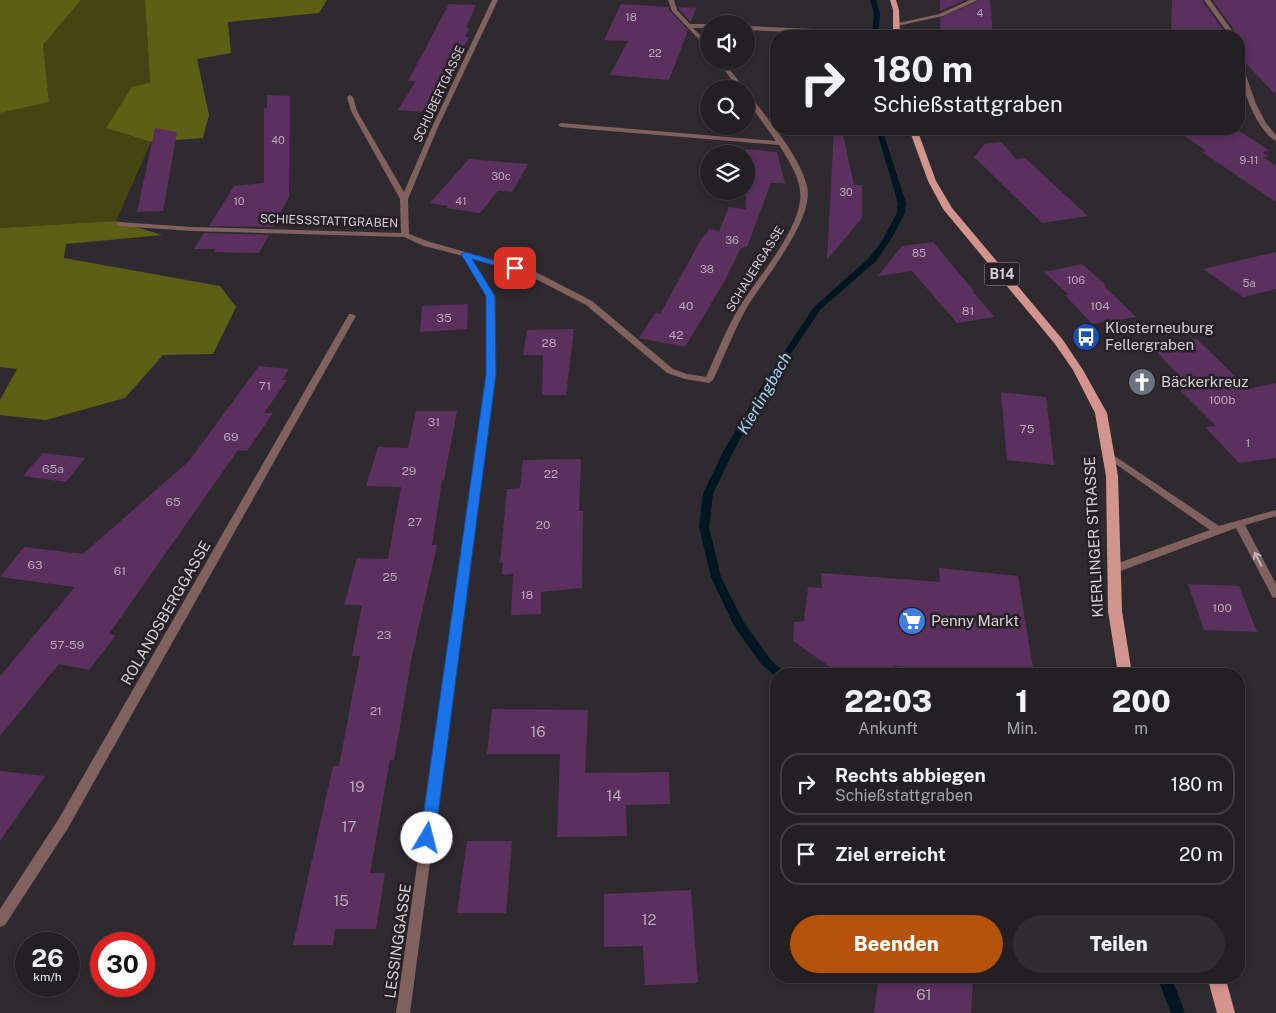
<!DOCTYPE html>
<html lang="de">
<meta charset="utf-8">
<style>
body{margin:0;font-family:"Public Sans",sans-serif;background:#2f2d31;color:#f1f3f6;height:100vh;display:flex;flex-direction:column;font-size:19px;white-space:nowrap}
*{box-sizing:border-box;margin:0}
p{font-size:16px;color:#a3a3a6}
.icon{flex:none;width:28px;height:28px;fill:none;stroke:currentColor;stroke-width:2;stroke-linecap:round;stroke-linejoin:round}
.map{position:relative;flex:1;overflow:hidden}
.sheet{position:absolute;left:770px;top:668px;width:475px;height:315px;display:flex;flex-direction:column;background:#232024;border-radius:20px;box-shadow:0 2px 8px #0003,0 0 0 1px #403e41}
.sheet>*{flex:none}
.banner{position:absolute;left:770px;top:30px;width:475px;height:105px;border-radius:20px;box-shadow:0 2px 8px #0003,0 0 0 1px #403e41;background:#232024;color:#f1f3f6;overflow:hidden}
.controls{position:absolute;left:700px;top:15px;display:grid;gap:10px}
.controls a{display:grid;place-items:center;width:55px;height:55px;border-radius:50%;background:#232024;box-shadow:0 2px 8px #0003,0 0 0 1px #403e41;font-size:25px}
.speed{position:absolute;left:15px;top:932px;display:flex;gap:10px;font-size:25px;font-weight:700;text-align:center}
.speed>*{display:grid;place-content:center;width:65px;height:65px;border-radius:50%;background:#232024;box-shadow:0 2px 8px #0003,0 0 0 1px #403e41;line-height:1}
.speed small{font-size:12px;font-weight:400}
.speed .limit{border:8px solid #d22;background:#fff;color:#111}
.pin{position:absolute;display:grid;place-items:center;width:42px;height:42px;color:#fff;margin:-21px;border-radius:10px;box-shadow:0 2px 8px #0006}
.me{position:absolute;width:55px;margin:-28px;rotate:8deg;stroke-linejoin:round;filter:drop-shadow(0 0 4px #0008)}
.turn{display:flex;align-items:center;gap:18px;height:105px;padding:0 20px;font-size:22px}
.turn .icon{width:65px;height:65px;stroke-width:2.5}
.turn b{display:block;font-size:35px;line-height:42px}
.eta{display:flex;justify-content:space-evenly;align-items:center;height:85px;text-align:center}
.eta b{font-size:30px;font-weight:800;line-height:35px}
.primary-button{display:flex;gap:10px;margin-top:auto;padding:10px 20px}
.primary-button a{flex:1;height:58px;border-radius:30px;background:#b45309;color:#fff;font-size:20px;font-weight:800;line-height:58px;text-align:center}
.primary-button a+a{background:#2f2d31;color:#f1f3f6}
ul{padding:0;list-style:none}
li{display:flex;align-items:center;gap:15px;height:62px;margin:0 10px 8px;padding:0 10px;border:2px solid #403e41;border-radius:20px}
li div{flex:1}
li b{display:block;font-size:19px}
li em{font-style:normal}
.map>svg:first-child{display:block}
</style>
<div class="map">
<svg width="1276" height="1013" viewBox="0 0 1276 1013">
<rect width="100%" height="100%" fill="#2f2a30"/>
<polygon fill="#444511" points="81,0 145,0 150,83 106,128 151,142 116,221 0,228 0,113 49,102 43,45"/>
<g fill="#5d5f14">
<polygon points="0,0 81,0 43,45 49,102 0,113"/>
<polygon points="145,0 327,0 319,13 228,22 231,53 197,59 209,115 203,138 151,142 106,128 132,87 150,83"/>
<polygon points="116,221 162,235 66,244 64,258 220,286 236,307 213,354 163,355 125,398 46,420 0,415 0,400 17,369 0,367 0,228"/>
</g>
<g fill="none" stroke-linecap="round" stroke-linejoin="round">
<g fill="#001621" fill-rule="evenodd">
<polygon points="870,0 876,0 880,13 878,36 872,36 874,13"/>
<polygon points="876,129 882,129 906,203 905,213 890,241 875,262 821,309 772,382 733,452 713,494 709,527 721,577 743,621 770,659 786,674 776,674 776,677 762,665 734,626 711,577 699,527 703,494 723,452 764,382 814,307 869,258 882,241 897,213 898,203"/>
<polygon points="1157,976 1171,976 1185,1013 1171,1013"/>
</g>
</g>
<g fill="#5b305f">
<polygon points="940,0 965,0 940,11"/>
<polygon points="980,0 990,0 993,36 941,36 940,18"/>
<polygon points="1172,0 1202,0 1223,30 1225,36 1171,36"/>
<polygon points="1212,0 1276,0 1276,95 1239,56 1239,36 1235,36 1233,28"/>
<polygon points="449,4 476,5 466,28 469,28 465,36 469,38 426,112 398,110 416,81 408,81"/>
<polygon points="621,4 668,7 671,12 688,30 669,80 610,75 628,41 604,40"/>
<polygon points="678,7 696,8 691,22 679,9"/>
<polygon points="267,95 290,96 289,197 273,227 209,226 234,186 264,183 264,108 267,108"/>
<polygon points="155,128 177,132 163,211 137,212"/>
<polygon points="1220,129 1236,129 1270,151 1262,152 1269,156 1263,157 1276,166 1276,202 1202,152 1206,151 1182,134"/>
<polygon points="834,130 842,130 854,185 862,185 862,218 827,260"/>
<polygon points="1001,142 1016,159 1025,158 1088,216 1042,223 974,157 985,144"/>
<polygon points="746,149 777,152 785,183 771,183 747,247 741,248 724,282 685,347 639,338 655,313 660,314 703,236 705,236 709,229 719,231 729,207 746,209"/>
<polygon points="469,159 528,164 512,192 498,191 480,213 446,208 448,206 430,203"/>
<polygon points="204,233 269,235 259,253 214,252 216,249 194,249"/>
<polygon points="933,242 974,291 972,291 995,317 957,323 912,271 878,276 902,246"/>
<polygon points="1276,252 1276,289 1243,297 1203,269"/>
<polygon points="1082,264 1106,285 1104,286 1136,317 1092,324 1065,295 1069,295 1044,272"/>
<polygon points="468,304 467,329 420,332 422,306"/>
<polygon points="574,329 566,395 542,395 543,355 523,355 527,330"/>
<polygon points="1197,339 1248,389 1276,383 1276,458 1239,463 1205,427 1216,426 1180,390 1191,388 1151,346"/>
<polygon points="259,366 289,369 282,380 287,380 264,413 273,413 247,451 238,450 109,634 116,635 89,670 59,664 0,736 0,676 75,587 0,577 24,547 83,554 189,461"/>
<polygon points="1001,392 1046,397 1054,465 1007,460"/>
<polygon points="416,411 457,411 444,480 442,480 432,545 437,545 411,661 394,760 390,760 370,873 385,873 376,929 335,929 333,945 293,945 333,766 339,766 360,656 352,656 362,605 344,605 357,558 388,559 401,487 366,486 378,447 408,448"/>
<polygon points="43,453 85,458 66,482 23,476"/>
<polygon points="581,459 579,511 583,511 582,588 541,592 541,614 511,615 513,574 502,575 503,563 500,563 507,489 520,488 523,460"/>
<polygon points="939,568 1018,576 1034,674 993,674 895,666 875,674 840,674 793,641 794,622 804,621 808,587 822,588 821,573 940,582"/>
<polygon points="1188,584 1239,586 1257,632 1204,630"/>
<polygon points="492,709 588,710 585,773 669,772 670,804 626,805 627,836 557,837 560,754 487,754"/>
<polygon points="0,771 45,776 0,841"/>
<polygon points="467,841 512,841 506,913 457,913"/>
<polygon points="691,890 698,983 645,985 643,946 604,947 604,894"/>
<polygon points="879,976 958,976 973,980 971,1013 874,1013"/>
</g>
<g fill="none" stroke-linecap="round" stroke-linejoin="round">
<g fill="#81615e" fill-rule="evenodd">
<path d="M492,0H498L438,127L408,199L409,234L430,242L534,271L592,301L673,369L687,374L706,377C716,355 725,332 737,311C756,279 795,237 800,201C803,181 789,161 779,145L561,127L558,125L561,123L776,141L746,99V92L748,93C767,118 800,156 807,186C815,220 762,281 745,311C733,333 724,357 713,380L709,383L685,379L667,373L586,305L528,275L472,259L494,295L495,373L410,1013H396L487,373L486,295L463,256L424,246L404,237L192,231L119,226L115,224L119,222L192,227L401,233L400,199L351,111L347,97L350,95L353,97L357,111L404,192L432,127Z"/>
<polygon points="668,0 674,0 677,10 690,24 709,24 709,28 693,28 709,44 709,50 672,11"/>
<polygon points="970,0 978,0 943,16 897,26 894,24 939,14"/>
<polygon points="1204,0 1210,0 1231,29 1233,36 1227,36 1225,29"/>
<polygon points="746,26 859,31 862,33 859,35 746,30"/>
<polygon points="717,61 723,61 745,89 739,89"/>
<path d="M1239,62L1242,64L1256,104L1266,123L1276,135V141C1257,132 1238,82 1239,62Z"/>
<polygon points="349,314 352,314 356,316 68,828 5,925 0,927 0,909 58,820"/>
<polygon points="1110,453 1219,526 1276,510 1276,516 1245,525 1276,584 1276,598 1272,597 1271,594 1236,528 1118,572 1110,572 1109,569 1110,566 1210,530 1107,458 1105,456"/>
</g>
<g fill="#d4948e" fill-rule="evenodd">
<polygon points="890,0 896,0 899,10 900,36 893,36 893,10"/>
<polygon points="909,129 917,129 936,181 952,208 1063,340 1083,370 1107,413 1118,476 1122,611 1132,674 1118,674 1108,611 1106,476 1095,413 1073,370 1055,344 943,209 928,181"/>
<polygon points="1207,976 1225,976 1235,1013 1217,1013"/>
</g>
</g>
<defs><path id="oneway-shaft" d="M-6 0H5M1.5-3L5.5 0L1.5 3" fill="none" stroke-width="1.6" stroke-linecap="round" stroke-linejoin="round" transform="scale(1.25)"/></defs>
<use stroke="#bfb4b6" href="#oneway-shaft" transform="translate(1258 559) rotate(-117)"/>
<polygon fill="#1a73e8" stroke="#114b97" points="465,252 519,268 515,271 472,259 495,296 496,374 435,838 432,842 427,844 422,842 420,838 486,374 486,296 461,254"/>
<defs>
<g id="bus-disc" transform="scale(1.4375)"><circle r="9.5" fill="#1a4fb4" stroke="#262026"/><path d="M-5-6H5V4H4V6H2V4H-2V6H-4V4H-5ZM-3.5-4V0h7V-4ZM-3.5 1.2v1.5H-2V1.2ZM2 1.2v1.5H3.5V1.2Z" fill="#fff"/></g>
<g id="church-disc" transform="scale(1.4375)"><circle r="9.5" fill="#6b7280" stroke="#262026"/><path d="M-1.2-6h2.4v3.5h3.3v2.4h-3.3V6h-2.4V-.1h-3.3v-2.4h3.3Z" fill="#fff"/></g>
<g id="supermarket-disc" transform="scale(1.4375)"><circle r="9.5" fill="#3f7fe0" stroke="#262026"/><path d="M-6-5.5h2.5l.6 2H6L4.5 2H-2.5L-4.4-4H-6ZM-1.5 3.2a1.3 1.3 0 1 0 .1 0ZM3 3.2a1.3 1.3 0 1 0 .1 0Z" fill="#fff"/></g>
</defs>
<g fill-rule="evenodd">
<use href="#bus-disc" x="1086" y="337"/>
<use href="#church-disc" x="1142" y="382"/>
<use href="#supermarket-disc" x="912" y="621"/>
</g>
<g text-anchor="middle" stroke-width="5" stroke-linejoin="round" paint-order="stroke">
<g font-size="11" fill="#b6a8b7">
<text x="980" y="17">4</text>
<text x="631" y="21">18</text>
<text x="655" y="57">22</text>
<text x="278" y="144">40</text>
<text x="1249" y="164">9-11</text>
<text x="501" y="180">30c</text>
<text x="846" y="196">30</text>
<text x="239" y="205">10</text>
<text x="461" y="205">41</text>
<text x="732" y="244">36</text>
<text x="919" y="257">85</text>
<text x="707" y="273">38</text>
<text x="1076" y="284">106</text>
<text x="1249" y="287">5a</text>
</g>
<g font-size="12" fill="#d4d0d4" stroke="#262026">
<text transform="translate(439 94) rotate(-65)" y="4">SCHUBERTGASSE</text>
<text transform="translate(329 221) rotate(2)" y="4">SCHIESSSTATTGRABEN</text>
<text transform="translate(755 269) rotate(-58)" y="4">SCHAUERGASSE</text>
</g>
<g font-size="12" fill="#b6a8b7">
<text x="686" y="310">40</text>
<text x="1100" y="310">104</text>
<text x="968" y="315">81</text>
<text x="444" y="322">35</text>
<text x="676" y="339">42</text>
<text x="549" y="347">28</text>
<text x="265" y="390">71</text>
<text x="1222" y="404">100b</text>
<text x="434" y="426">31</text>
<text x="1027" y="433">75</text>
<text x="231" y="441">69</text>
<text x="1248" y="447">1</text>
<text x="53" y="473">65a</text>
<text x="409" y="475">29</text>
<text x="551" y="478">22</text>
<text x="173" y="506">65</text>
<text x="415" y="526">27</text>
<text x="543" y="529">20</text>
<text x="35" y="569">63</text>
<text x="120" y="575">61</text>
<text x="390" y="581">25</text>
<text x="527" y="599">18</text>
<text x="1222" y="612">100</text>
<text x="384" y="639">23</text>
<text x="67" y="649">57-59</text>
<text x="376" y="715">21</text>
</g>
<rect fill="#262026" stroke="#a09ba0" stroke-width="1" x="984.5" y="262.5" width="35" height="23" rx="4"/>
<g font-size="14" font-weight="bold" fill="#d4d0d4">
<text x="1002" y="279">B14</text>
</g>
<g font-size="15" fill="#d4d0d4" stroke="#262026" text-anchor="start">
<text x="1105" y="333">Klosterneuburg<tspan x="1105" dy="17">Fellergraben</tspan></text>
<text x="1161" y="387">Bäckerkreuz</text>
<text x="931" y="626">Penny Markt</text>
</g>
<g font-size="15" fill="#d4d0d4" stroke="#262026">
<text transform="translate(1094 537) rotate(-93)" y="5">KIERLINGER STRASSE</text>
<text transform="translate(166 613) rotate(-60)" y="5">ROLANDSBERGGASSE</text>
<text transform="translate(398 941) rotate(-82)" y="5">LESSINGGASSE</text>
</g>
<g font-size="15" fill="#b6a8b7">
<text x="538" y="737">16</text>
<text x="357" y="792">19</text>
<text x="614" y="801">14</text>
<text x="349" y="832">17</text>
<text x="341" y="906">15</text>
<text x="649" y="925">12</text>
<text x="924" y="1000">61</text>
</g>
<g font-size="16" font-style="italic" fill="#9ad6f3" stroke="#262026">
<text transform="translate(764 393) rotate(-60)" y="6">Kierlingbach</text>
</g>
</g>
</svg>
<div class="controls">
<a><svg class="icon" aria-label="sound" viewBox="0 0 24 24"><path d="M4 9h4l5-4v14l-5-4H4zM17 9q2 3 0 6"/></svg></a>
<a><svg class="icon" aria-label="search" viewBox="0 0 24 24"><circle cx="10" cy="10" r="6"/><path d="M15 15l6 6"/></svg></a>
<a><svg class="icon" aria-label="layers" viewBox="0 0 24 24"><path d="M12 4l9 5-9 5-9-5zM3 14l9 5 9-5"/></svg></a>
</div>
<div class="speed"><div>26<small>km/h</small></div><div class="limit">30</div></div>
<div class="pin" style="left:515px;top:268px;background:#d93025"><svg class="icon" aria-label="arrive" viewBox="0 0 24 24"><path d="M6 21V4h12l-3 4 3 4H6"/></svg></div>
<svg class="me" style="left:427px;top:838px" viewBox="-20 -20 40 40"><circle r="19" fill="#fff"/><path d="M0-13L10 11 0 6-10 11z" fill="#1a73e8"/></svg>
<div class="banner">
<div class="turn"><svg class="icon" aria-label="right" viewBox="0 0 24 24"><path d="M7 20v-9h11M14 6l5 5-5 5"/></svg><div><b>180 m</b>Schießstattgraben</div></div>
</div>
<section class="sheet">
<div class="eta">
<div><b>22:03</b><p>Ankunft</p></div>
<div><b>1</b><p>Min.</p></div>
<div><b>200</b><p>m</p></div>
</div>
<ul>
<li><svg class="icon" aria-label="right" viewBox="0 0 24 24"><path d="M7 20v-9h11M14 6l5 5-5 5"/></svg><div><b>Rechts abbiegen</b><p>Schießstattgraben</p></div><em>180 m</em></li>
<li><svg class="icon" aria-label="arrive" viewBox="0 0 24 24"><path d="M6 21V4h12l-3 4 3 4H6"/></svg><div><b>Ziel erreicht</b></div><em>20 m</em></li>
</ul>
<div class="primary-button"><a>Beenden</a><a>Teilen</a></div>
</section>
</div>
